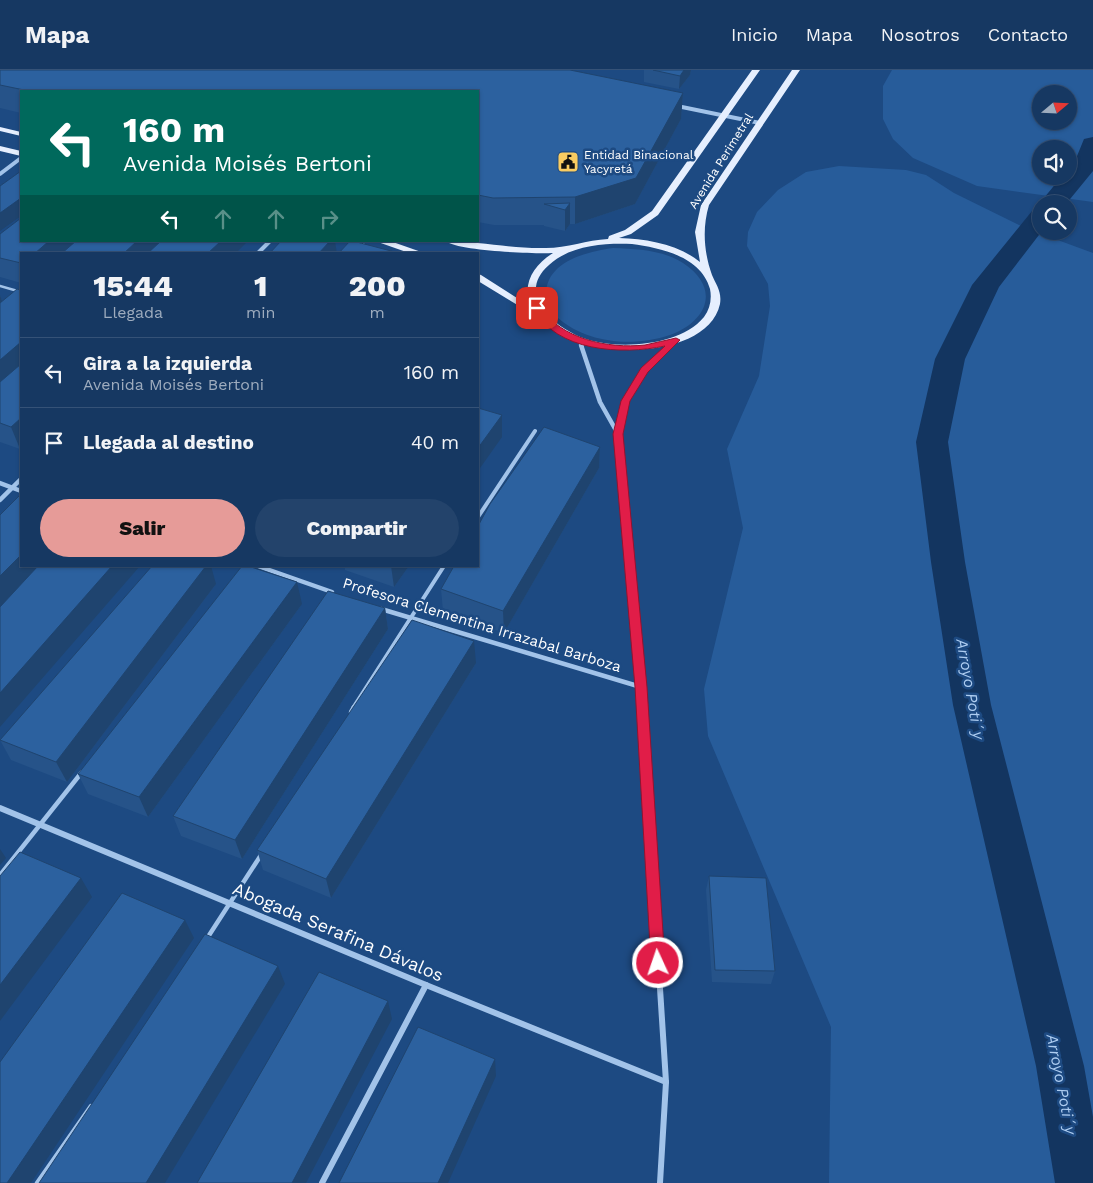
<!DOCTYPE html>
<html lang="es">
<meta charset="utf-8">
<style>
body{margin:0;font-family:"Work Sans",sans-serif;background:#23436b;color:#f1f3f6;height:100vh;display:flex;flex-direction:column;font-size:19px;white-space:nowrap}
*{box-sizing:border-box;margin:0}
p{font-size:16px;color:#9eacbe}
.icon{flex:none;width:28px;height:28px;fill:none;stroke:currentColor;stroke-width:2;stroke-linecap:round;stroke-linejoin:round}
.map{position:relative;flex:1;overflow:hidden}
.side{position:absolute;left:20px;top:182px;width:459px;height:315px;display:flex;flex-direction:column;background:#163862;border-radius:0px;box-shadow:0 1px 4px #0004,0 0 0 1px #355277}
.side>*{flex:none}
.top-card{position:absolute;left:20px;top:20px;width:459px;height:152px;border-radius:0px;box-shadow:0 1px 4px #0004,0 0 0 1px #355277;background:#00695c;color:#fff;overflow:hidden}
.needle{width:32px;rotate:71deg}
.buttons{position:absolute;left:1032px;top:15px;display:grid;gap:10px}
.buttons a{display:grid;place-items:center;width:45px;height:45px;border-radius:50%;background:#163862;box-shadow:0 1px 4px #0004,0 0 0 1px #355277;font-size:25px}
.pin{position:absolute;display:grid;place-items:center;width:42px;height:42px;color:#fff;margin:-21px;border-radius:10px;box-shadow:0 2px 8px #0006}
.me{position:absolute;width:55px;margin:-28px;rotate:357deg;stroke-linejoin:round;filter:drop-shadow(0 0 4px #0008)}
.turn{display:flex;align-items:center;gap:18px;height:105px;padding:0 20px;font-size:22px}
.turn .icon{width:65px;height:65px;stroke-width:2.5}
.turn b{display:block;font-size:35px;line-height:42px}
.lanes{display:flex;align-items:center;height:48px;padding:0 20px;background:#0003;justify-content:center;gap:25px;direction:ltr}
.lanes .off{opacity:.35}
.eta{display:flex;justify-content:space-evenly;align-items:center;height:85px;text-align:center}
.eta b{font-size:30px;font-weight:800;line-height:35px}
.button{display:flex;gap:10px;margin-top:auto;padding:10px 20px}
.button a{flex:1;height:58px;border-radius:30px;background:#e69b98;color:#111;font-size:20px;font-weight:800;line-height:58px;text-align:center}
.button a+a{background:#23436b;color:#f1f3f6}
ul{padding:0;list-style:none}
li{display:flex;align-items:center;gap:15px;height:70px;padding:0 20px;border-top:1px solid #355277}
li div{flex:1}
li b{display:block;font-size:19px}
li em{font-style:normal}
header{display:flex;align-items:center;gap:30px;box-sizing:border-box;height:70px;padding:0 25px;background:#163862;border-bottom:1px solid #355277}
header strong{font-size:24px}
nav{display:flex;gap:28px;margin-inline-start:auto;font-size:18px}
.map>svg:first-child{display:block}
</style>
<header>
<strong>Mapa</strong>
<nav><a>Inicio</a><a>Mapa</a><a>Nosotros</a><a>Contacto</a></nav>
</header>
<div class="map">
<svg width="1093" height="1113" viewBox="0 0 1093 1113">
<rect width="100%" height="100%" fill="#1d4a82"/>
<g fill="#275c9a" fill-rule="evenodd">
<path d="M892,0H1093V132L977,116L913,88L893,69L883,49V16ZM1041,24H1069V51H1041ZM1041,79H1069V106H1041Z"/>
<polygon points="839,96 906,100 926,105 954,123 1025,158 1093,183 1093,1113 829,1113 831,957 708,666 704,619 743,458 727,379 759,306 770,236 768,214 747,176 748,162 757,142 778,120 806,102"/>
<path d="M613,178C637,179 663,180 683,193C721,218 708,251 670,265C634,277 588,274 558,248C552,243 547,234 546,226C545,191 587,182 613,178Z"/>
</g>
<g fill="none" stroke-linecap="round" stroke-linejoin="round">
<g fill="#133560" fill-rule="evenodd">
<polygon points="1093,67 1093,101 1066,134 1041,134 1041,137 1039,134 1062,106 1069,106 1069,99 1075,91 1084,69"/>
<polygon points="1041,138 1042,161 999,217 965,289 948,372 965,492 991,635 1084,996 1093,1047 1093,1113 1055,1113 1036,996 953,635 931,492 916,372 935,289 972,215 1032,141"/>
</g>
<g stroke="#a2c3e9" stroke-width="2.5">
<polyline points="353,184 365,171"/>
<polyline points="0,216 21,222"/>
</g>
<g stroke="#a2c3e9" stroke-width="4">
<polyline points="478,447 535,361"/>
<polyline points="353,638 444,496"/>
</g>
<g stroke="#a2c3e9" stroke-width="4.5">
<polyline points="351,642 354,637"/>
<polyline points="0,805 82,702"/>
<polyline points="206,870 261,785"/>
<polyline points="37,1113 91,1036"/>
</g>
<g stroke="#a2c3e9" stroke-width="4">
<polyline points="677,36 760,53"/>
<polyline points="0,104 21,88"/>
<polyline points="257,184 270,171"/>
<polyline points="580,271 582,276"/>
<polyline points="670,276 676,271"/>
</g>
<g stroke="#a2c3e9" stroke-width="4.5">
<polyline points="581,275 600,332 618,364"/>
<polyline points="0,413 21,421"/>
<polyline points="0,430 21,409"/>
<polyline points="258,496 332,522"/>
<polyline points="381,539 641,617"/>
<polyline points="642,638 618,364 625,331 644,300 672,275"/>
</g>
<g stroke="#a2c3e9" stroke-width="6">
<polyline points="642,637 666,1012 660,1113"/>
<polyline points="0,738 426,915 666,1012"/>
<polyline points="322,1113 426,915"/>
</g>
<g fill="#e6effe" fill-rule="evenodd">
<path d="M752,0H760L658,145L631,164L619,168C647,169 678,174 700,192L695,162L701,135L792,0H800L709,135C702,158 704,183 712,205C716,215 722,221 720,234C707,293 575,291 542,250L478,211V204L481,205L531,237C521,214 534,195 553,183C533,184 459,181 445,171C479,171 512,179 546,178C567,178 587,170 608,169L609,166L625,160L652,141ZM632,174C660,178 701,186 710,219C712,229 710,239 704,247C681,275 625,279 593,271C562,264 512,227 549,195C571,175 604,173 632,174Z"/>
<polygon points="0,57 21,62 21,66 0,61"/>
<polygon points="0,76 21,81 21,86 0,81"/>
<polygon points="375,171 390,171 427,184 412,184"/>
</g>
</g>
<g fill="#265389">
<polygon points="0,0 570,0 683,23 681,49 635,134 575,154 570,154 565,161 544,156 544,155 494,155 478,152 478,21 21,21 21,43 0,38"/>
<polygon points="644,0 691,0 690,5 679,19 644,12"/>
<polygon points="0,164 21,184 21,213 0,207"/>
<polygon points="0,225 2,231 20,379 0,372"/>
<polygon points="600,377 599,398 504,563 443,541 441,519"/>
<polygon points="345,496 409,496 394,517 345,500"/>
<polygon points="216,514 67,712 11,690 0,670 0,669"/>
<polygon points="302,534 148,747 88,724 78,704"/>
<polygon points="385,538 388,559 242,789 181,766 173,746"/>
<polygon points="476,593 331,828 263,800 257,780"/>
<polygon points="709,806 775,901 771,914 712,912 706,820"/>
</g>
<g fill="#1f446f">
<polygon points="684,0 691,0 690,5 679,19 680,6"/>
<polygon points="683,23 681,49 635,134 575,154 575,127"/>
<polygon points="21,128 21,146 0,161 0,143"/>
<polygon points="570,133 570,154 565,161 565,140"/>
<polygon points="49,171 82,171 67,184 34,184"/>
<polygon points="137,171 167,171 153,184 123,184"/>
<polygon points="221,171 248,171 235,184 207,184"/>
<polygon points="330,171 335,171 337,184 318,184"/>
<polygon points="0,225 4,237 0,240"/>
<polygon points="21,272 21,301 0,320 0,290"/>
<polygon points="502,345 502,367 478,401 478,378"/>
<polygon points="21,348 21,378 20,379 11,357"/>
<polygon points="600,377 599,398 504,563 503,541"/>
<polygon points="21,485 21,496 41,496 0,539 0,506"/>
<polygon points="112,496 140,496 0,657 0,623"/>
<polygon points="206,496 211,496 216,514 67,712 56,692"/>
<polygon points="391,496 409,496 394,517"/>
<polygon points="297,512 302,534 148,747 139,727"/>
<polygon points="385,538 388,559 242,789 235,770"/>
<polygon points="474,571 476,593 331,828 326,809"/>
<polygon points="0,779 6,788 0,795"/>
<polygon points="81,808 92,827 0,951 0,915"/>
<polygon points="185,850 194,868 31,1113 7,1113"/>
<polygon points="278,896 285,914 165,1113 146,1113"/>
<polygon points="388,931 392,949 306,1113 292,1113"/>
<polygon points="495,989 496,1006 448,1113 438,1113"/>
</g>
<g fill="#2c619f" stroke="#1f446f">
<polygon points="0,0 570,0 683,23 636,108 575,127 493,128 478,125 478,21 29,21 0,15"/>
<polygon points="653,0 684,0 680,6"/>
<polygon points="21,101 21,128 0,143 0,116"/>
<polygon points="570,133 565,140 544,134"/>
<polygon points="21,148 21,171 49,171 34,184 21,184 21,193 0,188 0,164"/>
<polygon points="76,171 137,171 123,184 61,184"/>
<polygon points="161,171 221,171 207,184 147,184"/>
<polygon points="281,171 330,171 318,184 269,184"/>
<polygon points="350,171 353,171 395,182 393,184 338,184"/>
<polygon points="17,219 21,220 21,272 0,290 0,233"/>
<polygon points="21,294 21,348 11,357 0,353 0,312"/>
<polygon points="478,338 502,345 478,378"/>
<polygon points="544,357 600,377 503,541 441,519 454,496 478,496 478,456 490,434"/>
<polygon points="21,424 21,485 0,506 0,445"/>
<polygon points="38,496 112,496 0,623 0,537"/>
<polygon points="152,496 206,496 56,692 0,670"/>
<polygon points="242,496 248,496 297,512 139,727 78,704"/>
<polygon points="328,521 385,538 235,770 173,746"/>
<polygon points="412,550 474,571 326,809 257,780"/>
<polygon points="20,782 81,808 0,915 0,806"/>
<polygon points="709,806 766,808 775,901 715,900"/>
<polygon points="122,823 185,850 7,1113 0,1113 0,992"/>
<polygon points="205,864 278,896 146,1113 39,1113"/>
<polygon points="319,902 388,931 292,1113 197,1113"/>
<polygon points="418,957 495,989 438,1113 339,1113"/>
</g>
<path fill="#e11d48" stroke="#92132f" d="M537,236L540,237C561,269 608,279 645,275C655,273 666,270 676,268L680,270L648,302L630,331L623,364L647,617L665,893L663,898L658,900L653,898L651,893L635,617L613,364L621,331L641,298L665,276C622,285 556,282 533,238Z"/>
<defs>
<g id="civic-square" transform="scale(1.125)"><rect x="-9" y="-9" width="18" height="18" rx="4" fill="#f9cc61" stroke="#1d4a82"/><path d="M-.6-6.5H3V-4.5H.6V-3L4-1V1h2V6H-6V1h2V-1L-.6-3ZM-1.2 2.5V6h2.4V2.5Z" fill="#111"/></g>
</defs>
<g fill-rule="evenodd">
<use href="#civic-square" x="568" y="92"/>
</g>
<g text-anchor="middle" stroke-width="5" stroke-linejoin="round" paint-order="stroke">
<g font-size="12" fill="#fff" stroke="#1d4a82" text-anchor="start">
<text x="584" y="89">Entidad Binacional<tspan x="584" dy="14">Yacyretá</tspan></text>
</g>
<g font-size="12" fill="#fff" stroke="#1d4a82">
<text transform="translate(721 91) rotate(-58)" y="4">Avenida Perimetral</text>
</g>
<g font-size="15" fill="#fff" stroke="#1d4a82">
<text transform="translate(482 555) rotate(17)" y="5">Profesora Clementina Irrazabal Barboza</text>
</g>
<g font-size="16" font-style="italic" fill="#aecdf1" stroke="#1d4a82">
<text transform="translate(971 619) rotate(80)" y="6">Arroyo Poti´y</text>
<text transform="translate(1062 1014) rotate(79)" y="6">Arroyo Poti´y</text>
</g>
<g font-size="18" fill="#fff" stroke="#1d4a82">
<text transform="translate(338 862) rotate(23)" y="6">Abogada Serafina Dávalos</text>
</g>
</g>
</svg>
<div class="buttons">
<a><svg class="needle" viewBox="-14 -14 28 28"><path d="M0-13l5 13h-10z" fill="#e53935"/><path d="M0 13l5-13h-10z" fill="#9eacbe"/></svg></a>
<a><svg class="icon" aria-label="sound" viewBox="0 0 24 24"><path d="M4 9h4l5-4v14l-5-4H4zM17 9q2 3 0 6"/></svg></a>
<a><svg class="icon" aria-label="search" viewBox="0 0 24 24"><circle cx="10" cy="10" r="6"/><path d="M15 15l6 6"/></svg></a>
</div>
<div class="pin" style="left:537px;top:238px;background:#d93025"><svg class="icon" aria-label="arrive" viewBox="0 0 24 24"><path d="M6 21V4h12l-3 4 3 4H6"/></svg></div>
<svg class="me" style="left:658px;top:893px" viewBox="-20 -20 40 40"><circle r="17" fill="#e11d48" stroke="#fff" stroke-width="3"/><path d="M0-11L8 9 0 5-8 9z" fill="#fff"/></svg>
<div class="top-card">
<div class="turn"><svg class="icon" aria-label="left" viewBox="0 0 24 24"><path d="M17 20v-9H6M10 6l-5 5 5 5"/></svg><div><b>160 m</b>Avenida Moisés Bertoni</div></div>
<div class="lanes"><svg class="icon" aria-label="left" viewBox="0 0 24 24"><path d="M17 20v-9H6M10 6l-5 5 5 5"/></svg><svg class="icon off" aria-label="ahead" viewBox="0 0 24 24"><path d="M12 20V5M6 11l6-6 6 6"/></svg><svg class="icon off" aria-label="ahead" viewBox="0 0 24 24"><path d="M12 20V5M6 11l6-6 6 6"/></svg><svg class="icon off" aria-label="right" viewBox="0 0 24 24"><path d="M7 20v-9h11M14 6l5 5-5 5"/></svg></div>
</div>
<section class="side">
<div class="eta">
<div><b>15:44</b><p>Llegada</p></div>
<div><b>1</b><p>min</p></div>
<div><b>200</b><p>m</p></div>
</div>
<ul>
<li><svg class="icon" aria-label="left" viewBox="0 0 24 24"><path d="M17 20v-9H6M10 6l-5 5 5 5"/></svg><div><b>Gira a la izquierda</b><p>Avenida Moisés Bertoni</p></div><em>160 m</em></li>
<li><svg class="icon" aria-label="arrive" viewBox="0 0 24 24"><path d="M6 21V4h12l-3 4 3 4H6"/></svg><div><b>Llegada al destino</b></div><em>40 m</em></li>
</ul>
<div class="button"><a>Salir</a><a>Compartir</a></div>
</section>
</div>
